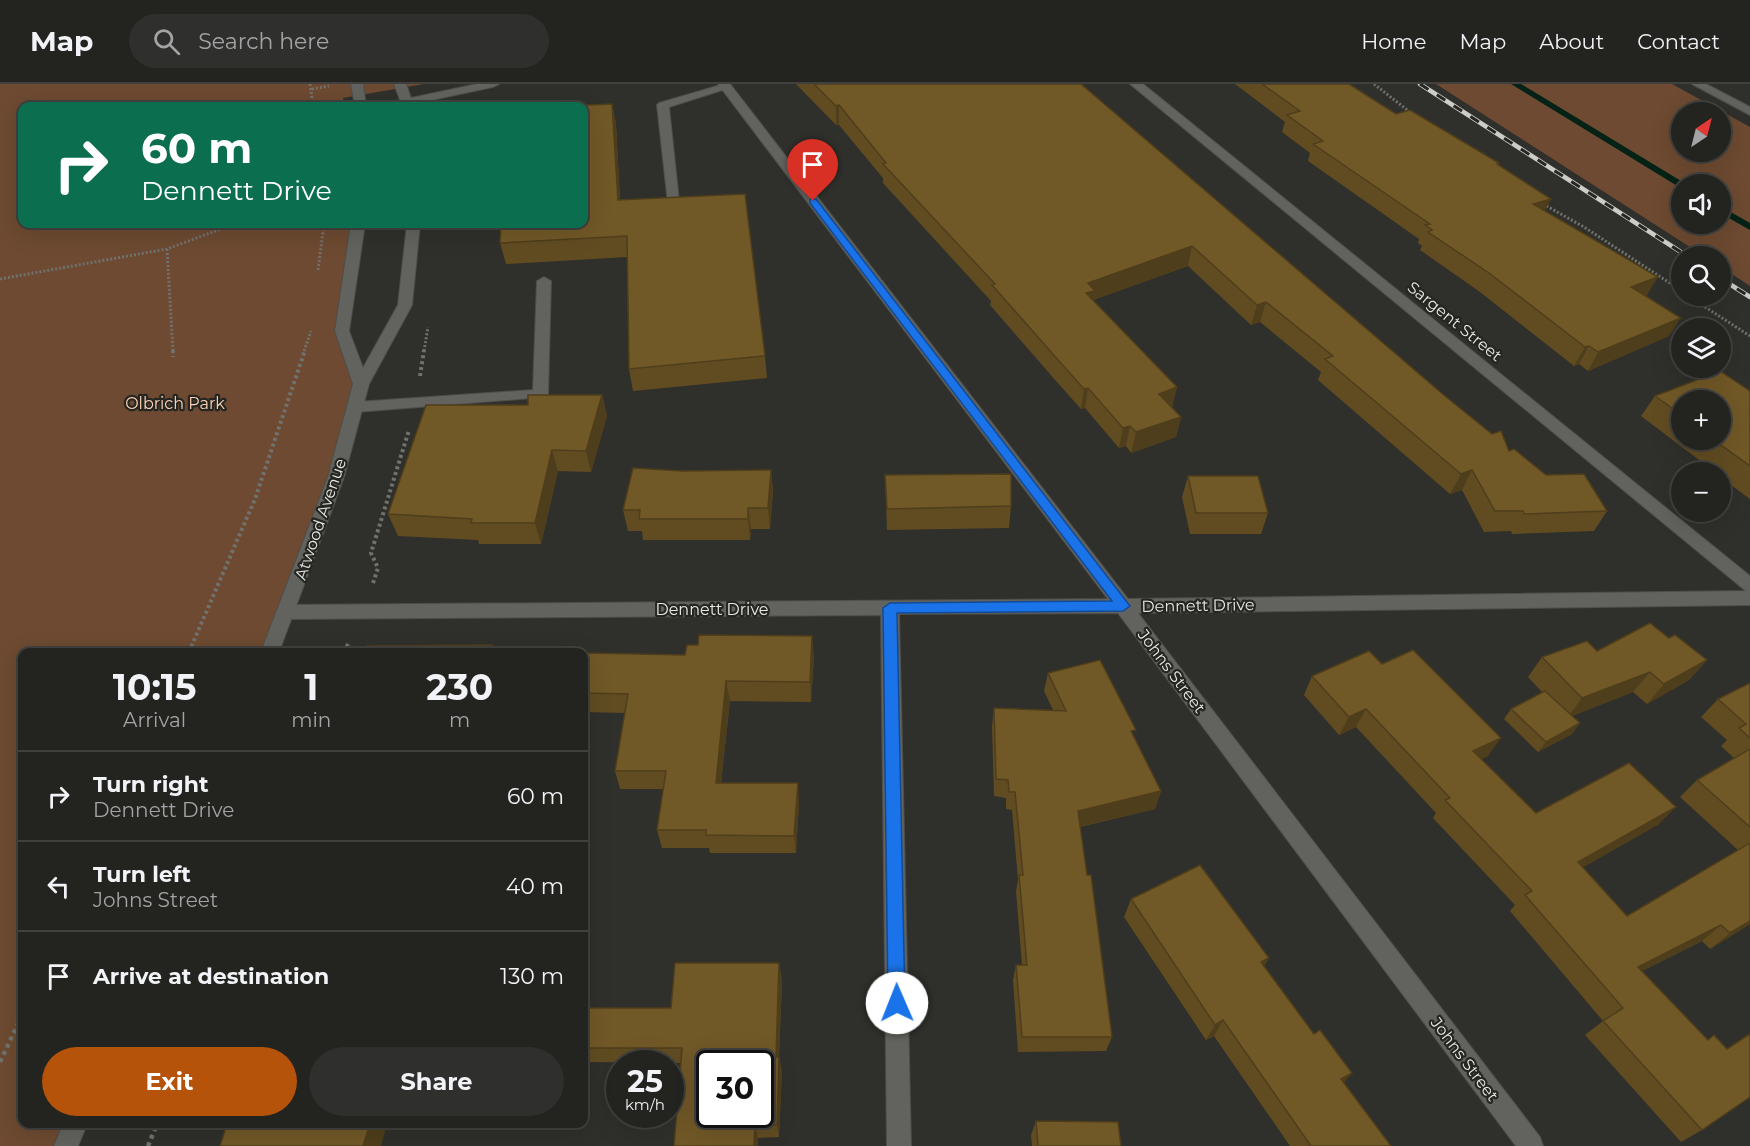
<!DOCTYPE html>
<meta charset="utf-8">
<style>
body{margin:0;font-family:Montserrat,sans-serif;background:#2f2f2d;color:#f1f3f6;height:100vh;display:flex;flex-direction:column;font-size:22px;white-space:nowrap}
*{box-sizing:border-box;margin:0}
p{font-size:20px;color:#a3a4a5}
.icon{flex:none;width:33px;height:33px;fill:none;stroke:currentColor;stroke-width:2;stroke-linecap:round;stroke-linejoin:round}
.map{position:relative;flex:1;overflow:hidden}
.sheet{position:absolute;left:18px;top:564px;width:570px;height:480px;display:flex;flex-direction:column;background:#232320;border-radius:12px;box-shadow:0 6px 24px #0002,0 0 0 2px #40403e}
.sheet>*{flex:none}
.hud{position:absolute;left:18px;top:18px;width:570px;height:126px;border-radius:12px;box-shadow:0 6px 24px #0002,0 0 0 2px #40403e;background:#0b6e4f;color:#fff;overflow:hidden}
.needle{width:39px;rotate:35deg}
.tools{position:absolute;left:1671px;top:18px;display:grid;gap:12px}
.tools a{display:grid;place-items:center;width:60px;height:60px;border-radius:50%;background:#232320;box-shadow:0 6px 24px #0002,0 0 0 2px #40403e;font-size:30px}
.speed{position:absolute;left:606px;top:966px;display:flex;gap:12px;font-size:30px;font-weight:700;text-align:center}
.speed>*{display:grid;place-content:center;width:78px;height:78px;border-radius:50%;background:#232320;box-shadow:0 6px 24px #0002,0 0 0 2px #40403e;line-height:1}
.speed small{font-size:15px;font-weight:400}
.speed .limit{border:3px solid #111;border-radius:9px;background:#fff;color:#111}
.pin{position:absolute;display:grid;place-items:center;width:51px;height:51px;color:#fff;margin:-62px -26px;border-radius:50% 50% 50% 0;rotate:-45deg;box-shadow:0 0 6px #0007}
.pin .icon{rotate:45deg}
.me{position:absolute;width:66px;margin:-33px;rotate:359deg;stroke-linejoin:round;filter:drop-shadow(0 0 4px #0008)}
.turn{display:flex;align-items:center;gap:21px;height:126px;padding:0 24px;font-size:27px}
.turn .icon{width:78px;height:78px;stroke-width:2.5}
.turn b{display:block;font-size:42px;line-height:51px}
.eta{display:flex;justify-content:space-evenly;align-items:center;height:102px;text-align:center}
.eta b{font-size:36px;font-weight:700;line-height:42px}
.primary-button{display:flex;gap:12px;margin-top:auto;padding:12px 24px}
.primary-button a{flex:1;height:69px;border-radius:36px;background:#b45309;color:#fff;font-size:24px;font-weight:700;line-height:69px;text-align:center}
.primary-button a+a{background:#2f2f2d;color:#f1f3f6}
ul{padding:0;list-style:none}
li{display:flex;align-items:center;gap:18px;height:90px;padding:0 24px;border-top:2px solid #40403e}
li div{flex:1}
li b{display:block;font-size:22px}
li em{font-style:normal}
header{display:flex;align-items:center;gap:36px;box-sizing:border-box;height:84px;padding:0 30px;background:#232320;border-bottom:2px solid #40403e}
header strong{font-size:28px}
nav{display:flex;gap:33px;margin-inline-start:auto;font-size:21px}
.search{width:420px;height:54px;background:#2f2f2d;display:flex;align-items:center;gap:15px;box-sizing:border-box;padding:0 21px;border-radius:33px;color:#a3a4a5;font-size:22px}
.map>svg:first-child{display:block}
</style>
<header>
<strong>Map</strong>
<div class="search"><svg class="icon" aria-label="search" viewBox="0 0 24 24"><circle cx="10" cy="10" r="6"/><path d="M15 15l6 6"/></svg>Search here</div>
<nav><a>Home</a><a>Map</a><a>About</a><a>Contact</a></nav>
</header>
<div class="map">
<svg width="1750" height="1062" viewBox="0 0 1750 1062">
<rect width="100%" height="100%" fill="#2f2f2b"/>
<g fill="#6d4a31" fill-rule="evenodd">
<polygon points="0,0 424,0 343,14 344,22 22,22 22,140 358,140 342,247 361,300 287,528 270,568 22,568 22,1040 75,1040 66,1062 0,1062"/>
<path d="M1436,0H1672L1750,43V202L1721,183L1720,172H1704ZM1682,28H1720V68H1682ZM1720,100V140H1682V100Z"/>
</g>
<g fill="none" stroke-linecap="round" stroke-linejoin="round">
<g fill="#042216" fill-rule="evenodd">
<polygon points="1511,0 1521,0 1686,100 1679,103"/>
<polygon points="1720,122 1750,139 1750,146 1720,129"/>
</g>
<g stroke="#4d4e4a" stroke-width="2">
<g id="service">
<polygon points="724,0 732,3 669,23 679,117 678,120 668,120 657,21 659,19"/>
<polygon points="544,193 551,197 548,310 545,313 356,328 351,327 348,323 351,319 356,318 533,306 537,197"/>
</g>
</g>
<g stroke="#4d4e4a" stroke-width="2">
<g id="minor">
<polygon points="718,0 730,0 1128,515 1746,507 1130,0 1143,0 1750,492 1750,521 1138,529 1540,1053 1543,1062 1516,1062 1118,529 899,530 911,1062 887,1062 881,531 287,535 281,533 278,528 281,523 287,521 1108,515"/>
<polygon points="1692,0 1706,0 1750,23 1750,31"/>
</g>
</g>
<g stroke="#4d4e4a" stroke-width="2">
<g id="tertiary">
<polygon points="351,0 363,0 366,22 355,22"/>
<polygon points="394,0 406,0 411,14 477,0 499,0 493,3 413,20 413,22 383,22 384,20 400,16"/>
<polygon points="351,140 365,140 349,247 363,284 398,221 407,140 420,140 412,221 369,300 344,393 279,568 261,568 328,393 353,300 335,247"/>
<polygon points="63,1040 87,1040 78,1062 54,1062"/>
</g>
</g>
<g stroke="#71716d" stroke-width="3" stroke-dasharray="2 2" stroke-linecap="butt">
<polyline points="310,0 313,22"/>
<polyline points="1374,0 1411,29"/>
<polyline points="312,5 329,2"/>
<polyline points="1543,120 1584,143 1682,207"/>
<polyline points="167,165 173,267"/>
<polyline points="318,186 324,140"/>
<polyline points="0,195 167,165 218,146 224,140"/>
<polyline points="1688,212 1750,252"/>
<polyline points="304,267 311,247"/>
<polyline points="424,267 428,243"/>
</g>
<g stroke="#71716d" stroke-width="4" stroke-dasharray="3 3" stroke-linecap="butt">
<polyline points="173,266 173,273"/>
<polyline points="420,292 424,266"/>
<polyline points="373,499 378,484 371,469 409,346"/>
<polyline points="189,568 255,415 305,266"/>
<polyline points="344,568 349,558"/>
</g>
<g stroke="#71716d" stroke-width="4.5" stroke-dasharray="4 4" stroke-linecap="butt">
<polyline points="0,978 22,931"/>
<polyline points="148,1062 157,1040"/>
</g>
<use href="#service" fill="#62625e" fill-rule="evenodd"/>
<use href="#minor" fill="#62625e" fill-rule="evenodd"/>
<use href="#tertiary" fill="#62625e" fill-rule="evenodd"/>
<g stroke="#ccccc9" stroke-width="4.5">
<g id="rail">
<polyline points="1420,0 1687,172"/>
<polyline points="1720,194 1750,213"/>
</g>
</g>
<use href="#rail" stroke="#252621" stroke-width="3" stroke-dasharray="10" stroke-linecap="butt"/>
</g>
<g fill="#614c22" fill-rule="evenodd">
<polygon points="796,0 1081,0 1509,367 1546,391 1607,427 1594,447 1512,450 1511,447 1484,448 1462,406 1450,410 1318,296 1321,288 1260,238 1251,241 1188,182 1093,216 1177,303 1172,323 1181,333 1176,353 1131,369 1126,362 1119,364 1085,324 1081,325 1056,297 990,221 991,217 883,99 883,94 839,41 836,41"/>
<polygon points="1235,0 1349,0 1396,30 1498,81 1545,127 1647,211 1646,212 1669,252 1588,287 1579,280 1574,282 1480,208 1420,166 1422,162 1418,159 1419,155 1308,77 1310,69 1282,48 1285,38"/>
<polygon points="612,20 616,40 620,116 765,272 767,294 633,307 629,285 627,173 506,180 500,159"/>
<path d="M1750,307V415L1720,393V388H1715L1641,332L1655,312ZM1682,316L1720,356H1682Z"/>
<polygon points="602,311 607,332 591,388 558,387 541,460 479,460 478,456 398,452 388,430 528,321"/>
<polygon points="771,386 773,407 770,445 751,445 750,456 643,456 642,447 628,447 623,426 683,387"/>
<polygon points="885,391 1011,422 1009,444 887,446"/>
<polygon points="1188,392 1268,429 1261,450 1190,450 1182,413"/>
<polygon points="1669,554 1707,576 1689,596 1647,620 1633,608 1572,632 1572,650 1538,668 1504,635 1511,625 1542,608 1528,593 1542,573 1597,567"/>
<polygon points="685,571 814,572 811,618 730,617 721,699 799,718 796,769 710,769 709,764 662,764 657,746 663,705 620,705 615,687 625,629 584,628 584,585"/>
<polygon points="1382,580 1488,672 1481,675 1536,729 1659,740 1583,783 1627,832 1738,766 1680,713 1697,696 1734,674 1721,662 1727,656 1701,633 1718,615 1750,599 1750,840 1710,865 1702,857 1642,887 1702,1046 1681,1058 1585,951 1603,937 1510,827 1515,821 1433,734 1436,729 1356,643 1339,651 1304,611 1312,592"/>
<polygon points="1048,589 1134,652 1161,707 1155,725 1080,743 1112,953 1106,967 1018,968 1013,896 1016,881 1022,881 1016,807 1018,796 1012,726 1006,725 1006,714 994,712 992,642 994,624 1053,626 1044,607"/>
<polygon points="1131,815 1269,874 1264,882 1314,950 1352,989 1344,998 1391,1062 1290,1062 1214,952 1206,956 1124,833"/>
<polygon points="782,895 779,973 782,987 779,1053 758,1054 758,1062 674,1062 681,979 584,978 584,924 671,924"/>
<polygon points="1036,1037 1121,1062 1032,1062 1031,1051"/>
</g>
<g fill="#4f3e1b">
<polygon points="612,20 616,40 621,136 618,116"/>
<polygon points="839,21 839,41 836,41 836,22"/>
<polygon points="1551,115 1542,133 1533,120"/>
<polygon points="1192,162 1188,182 1093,216 1083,229 1088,199"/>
<polygon points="1658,193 1647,211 1621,221 1631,203"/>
<polygon points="1266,218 1260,238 1251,241 1257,221"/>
<polygon points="1681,234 1669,252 1588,287 1598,268"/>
<polygon points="1589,262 1579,280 1574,282 1585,263"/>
<polygon points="1177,303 1172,323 1154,330 1159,310"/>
<polygon points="1088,304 1085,324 1081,325 1084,305"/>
<polygon points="602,311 607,332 591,388 586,367"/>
<polygon points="1181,333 1176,353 1131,369 1136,348"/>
<polygon points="1130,342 1126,362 1119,364 1123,344"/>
<polygon points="552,366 558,387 541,460 535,439"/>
<polygon points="771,386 773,407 770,445 768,424"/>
<polygon points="1472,386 1462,406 1450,410 1461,390"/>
<polygon points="748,424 751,445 750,456 748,435"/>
<polygon points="812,552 814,572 811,618 810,598"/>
<polygon points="492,561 495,568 490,568"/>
<polygon points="1707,576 1689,596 1647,620 1664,600"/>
<polygon points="1650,588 1633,608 1567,634 1582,614"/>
<polygon points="726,597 730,617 719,717 716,699"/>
<polygon points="1366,625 1356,643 1339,651 1349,633"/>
<polygon points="1580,639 1572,650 1538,668 1546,658"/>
<polygon points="1501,654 1488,672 1461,685 1473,667"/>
<polygon points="798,699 799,718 796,769 794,752"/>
<polygon points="1161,707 1155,725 1074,744 1078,727"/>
<polygon points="1676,723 1659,740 1563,795 1578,778"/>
<polygon points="1750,837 1750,840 1710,865 1730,849"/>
<polygon points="1721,841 1702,857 1620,898 1638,883"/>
<polygon points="1269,874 1259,891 1261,878"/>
<polygon points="779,879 782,895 779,976 779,973 782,987 779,1053 777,1041 776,973"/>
<polygon points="1223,936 1214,952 1206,956 1215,941"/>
<polygon points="1352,989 1339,1004 1341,995"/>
<polygon points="370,1040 387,1040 381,1062 363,1062"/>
<polygon points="755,1041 758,1054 758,1062 754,1062"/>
</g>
<g fill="#715827" stroke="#4f3e1b" stroke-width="1.5" fill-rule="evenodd">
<polygon points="814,0 1081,0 1445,312 1492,350 1501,347 1509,367 1514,365 1546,391 1584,390 1607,427 1524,430 1523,427 1495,427 1472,386 1461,390 1325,275 1333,272 1266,218 1257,221 1192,162 1088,199 1095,207 1086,209 1177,303 1159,310 1181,333 1136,348 1130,342 1123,344 1088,304 1084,305 1059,277 992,201 995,200 883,80 886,79 839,21 836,22"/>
<polygon points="1262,0 1349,0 1396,30 1410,26 1499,79 1497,80 1551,115 1533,120 1658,193 1631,203 1681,234 1598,268 1589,262 1585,263 1489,189 1428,148 1432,146 1425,141 1430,140 1313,60 1323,57 1287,31 1300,27"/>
<polygon points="612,20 618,116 745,110 765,272 629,285 627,152 500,159 501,140 584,140 584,22 564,22"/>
<polygon points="1720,287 1750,307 1750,382 1714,356 1720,356 1720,316 1682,316 1682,331 1655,312"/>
<polygon points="528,311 602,311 586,367 552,366 535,439 471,439 472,435 388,430 426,321 528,321"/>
<polygon points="633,384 683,387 771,386 768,424 748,424 748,435 639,435 640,426 623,426"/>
<polygon points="1011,390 1011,422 887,425 885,391"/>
<polygon points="1188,392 1258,392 1268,429 1196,429"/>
<polygon points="1650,539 1669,554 1675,551 1707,576 1664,600 1650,588 1582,614 1542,573 1587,557 1597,567"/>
<polygon points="699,551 812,552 810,598 726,597 716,699 798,699 794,752 706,751 706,746 657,746 666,687 615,687 628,610 584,609 584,585 587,569 685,571 687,561 698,561"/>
<polygon points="492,561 490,568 364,568 367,562"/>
<polygon points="1413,566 1501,654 1473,667 1536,729 1629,679 1676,723 1578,778 1627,832 1750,759 1750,837 1730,849 1721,841 1638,883 1708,956 1714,951 1727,965 1750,950 1750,1013 1702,1046 1603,937 1623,924 1525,811 1532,807 1445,716 1450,714 1366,625 1349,633 1312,592 1369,567 1382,580"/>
<polygon points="1100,576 1136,646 1131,647 1161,707 1078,727 1087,791 1091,791 1112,953 1022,953 1016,881 1027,881 1019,791 1023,791 1015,708 1009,708 1008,696 996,695 994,624 1066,627 1048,589"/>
<polygon points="1750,599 1750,654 1739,644 1746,640 1718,615"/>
<polygon points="1545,607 1580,639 1546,658 1511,625"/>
<polygon points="1750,665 1750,743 1697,696"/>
<polygon points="1200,781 1269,874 1261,878 1314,950 1320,946 1352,989 1341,995 1391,1062 1311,1062 1223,936 1215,941 1131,815"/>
<path d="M675,879H779L776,973H779L777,1041H755L754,1062H674L682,964H584V924H671ZM710,980H760V1030H710Z"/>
<polygon points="1036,1037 1118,1038 1121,1062 1038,1062"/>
<polygon points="227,1040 370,1040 363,1062 220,1062"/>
</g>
<polygon fill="#1a73e8" stroke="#114b97" stroke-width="1.5" points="810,115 816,115 1130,522 1123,527 897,529 905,919 903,925 897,927 890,925 888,919 883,524 890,519 1112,517 810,119"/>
<g text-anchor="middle" stroke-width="4.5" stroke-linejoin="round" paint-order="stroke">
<g font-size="16" fill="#e8e8e5" stroke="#252621">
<text transform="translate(1455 237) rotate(39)" y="6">Sargent Street</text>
<text transform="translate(320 435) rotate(-71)" y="6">Atwood Avenue</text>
<text transform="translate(1198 521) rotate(-1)" y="6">Dennett Drive</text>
<text x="712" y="531">Dennett Drive</text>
<text transform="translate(1172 587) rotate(53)" y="6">Johns Street</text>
<text transform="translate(1465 975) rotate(53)" y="6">Johns Street</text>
</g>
<g font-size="16" fill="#fed2b5" stroke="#252621">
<text x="175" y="325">Olbrich Park</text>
</g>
</g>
</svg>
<div class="tools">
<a><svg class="needle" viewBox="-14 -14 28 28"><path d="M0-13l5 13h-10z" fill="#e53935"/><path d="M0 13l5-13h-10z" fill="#a3a4a5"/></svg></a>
<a><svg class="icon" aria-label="sound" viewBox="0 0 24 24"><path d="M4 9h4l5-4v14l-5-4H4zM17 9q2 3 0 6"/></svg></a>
<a><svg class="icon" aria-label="search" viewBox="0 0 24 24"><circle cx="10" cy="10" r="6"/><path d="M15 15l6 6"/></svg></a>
<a><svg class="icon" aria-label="layers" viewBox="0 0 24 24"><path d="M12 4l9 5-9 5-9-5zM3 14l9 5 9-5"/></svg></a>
<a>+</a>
<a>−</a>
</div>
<div class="speed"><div>25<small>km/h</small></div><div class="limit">30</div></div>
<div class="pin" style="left:813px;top:117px;background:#d93025"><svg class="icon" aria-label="arrive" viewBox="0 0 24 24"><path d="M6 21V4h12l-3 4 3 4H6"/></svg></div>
<svg class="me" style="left:897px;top:919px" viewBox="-20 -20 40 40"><circle r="19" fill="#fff"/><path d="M0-13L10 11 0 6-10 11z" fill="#1a73e8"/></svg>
<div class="hud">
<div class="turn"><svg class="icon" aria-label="right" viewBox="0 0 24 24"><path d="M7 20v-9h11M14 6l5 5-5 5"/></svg><div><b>60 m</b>Dennett Drive</div></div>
</div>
<section class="sheet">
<div class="eta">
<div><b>10:15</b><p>Arrival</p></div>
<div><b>1</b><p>min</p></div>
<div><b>230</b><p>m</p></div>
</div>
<ul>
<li><svg class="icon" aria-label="right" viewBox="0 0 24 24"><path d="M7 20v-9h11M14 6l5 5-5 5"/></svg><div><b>Turn right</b><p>Dennett Drive</p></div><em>60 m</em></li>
<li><svg class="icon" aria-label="left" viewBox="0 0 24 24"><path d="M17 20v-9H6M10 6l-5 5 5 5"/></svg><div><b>Turn left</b><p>Johns Street</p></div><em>40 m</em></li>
<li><svg class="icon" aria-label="arrive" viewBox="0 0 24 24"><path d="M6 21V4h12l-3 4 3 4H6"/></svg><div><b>Arrive at destination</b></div><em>130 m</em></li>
</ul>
<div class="primary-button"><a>Exit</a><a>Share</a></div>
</section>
</div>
